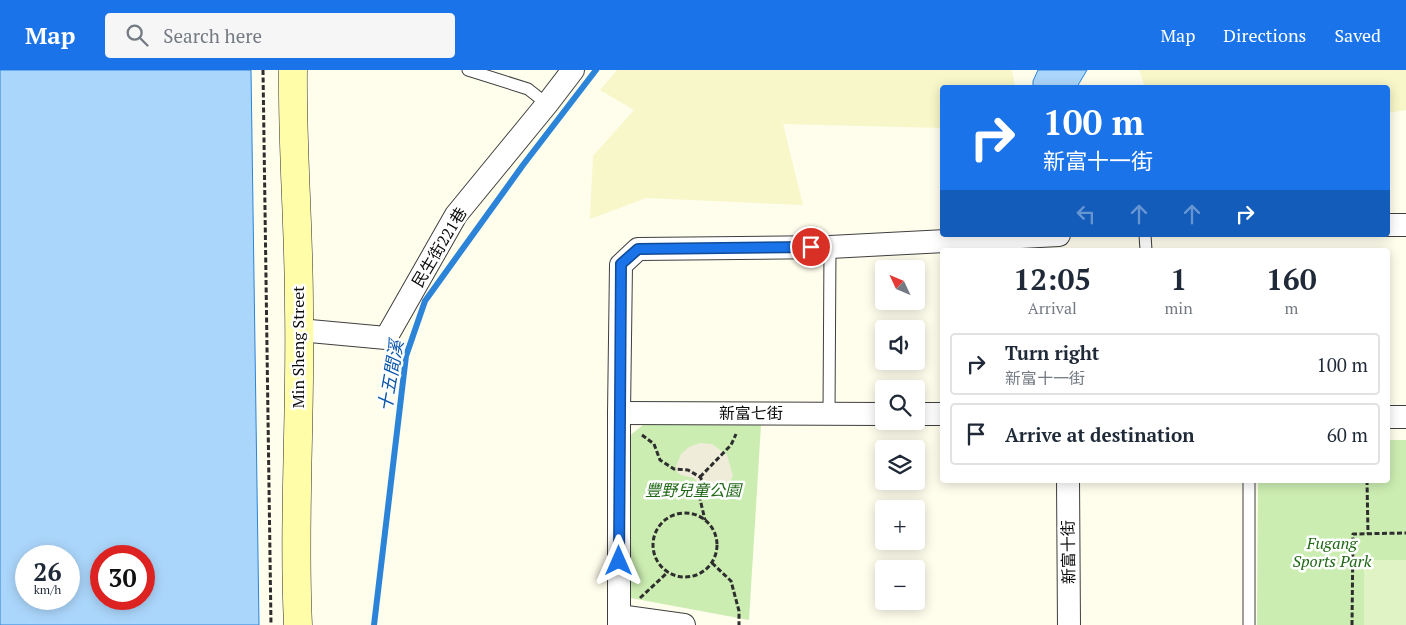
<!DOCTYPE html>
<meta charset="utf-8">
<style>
body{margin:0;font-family:"PT Serif","Noto Sans TC",serif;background:#f6f6f7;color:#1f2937;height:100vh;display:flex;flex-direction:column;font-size:19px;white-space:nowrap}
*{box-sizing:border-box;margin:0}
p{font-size:16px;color:#747a83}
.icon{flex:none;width:28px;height:28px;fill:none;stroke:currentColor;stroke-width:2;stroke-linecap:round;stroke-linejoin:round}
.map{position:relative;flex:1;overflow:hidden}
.side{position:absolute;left:940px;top:178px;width:450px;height:235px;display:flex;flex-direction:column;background:#fff;border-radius:5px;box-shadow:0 2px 12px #0003}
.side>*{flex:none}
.banner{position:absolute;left:940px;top:15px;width:450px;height:152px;border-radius:5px;box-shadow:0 2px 12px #0003;background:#1a73e8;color:#fff;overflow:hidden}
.needle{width:32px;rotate:314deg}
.fabs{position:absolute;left:875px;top:190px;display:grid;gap:10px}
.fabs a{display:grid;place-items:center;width:50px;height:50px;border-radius:5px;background:#fff;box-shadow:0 2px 12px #0003;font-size:25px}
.speed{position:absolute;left:15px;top:475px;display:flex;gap:10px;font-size:25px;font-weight:700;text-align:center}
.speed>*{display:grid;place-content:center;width:65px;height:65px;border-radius:50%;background:#fff;box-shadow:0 2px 12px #0003;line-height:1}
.speed small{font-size:12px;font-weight:400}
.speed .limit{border:8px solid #d22;background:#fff;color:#111}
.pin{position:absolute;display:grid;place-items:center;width:42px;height:42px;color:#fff;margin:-21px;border:2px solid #fff;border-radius:50%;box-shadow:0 1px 5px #0007}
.me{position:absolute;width:55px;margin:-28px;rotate:0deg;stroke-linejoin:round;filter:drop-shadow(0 0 4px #0008)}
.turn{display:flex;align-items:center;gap:18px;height:105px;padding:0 20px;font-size:22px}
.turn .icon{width:65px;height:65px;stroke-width:2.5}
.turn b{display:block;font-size:35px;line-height:42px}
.lanes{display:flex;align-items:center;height:48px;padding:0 20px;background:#0003;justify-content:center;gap:25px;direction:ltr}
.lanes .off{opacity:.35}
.eta{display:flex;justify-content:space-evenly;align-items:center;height:85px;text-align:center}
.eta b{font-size:30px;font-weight:700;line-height:35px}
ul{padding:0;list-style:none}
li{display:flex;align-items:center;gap:15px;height:62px;margin:0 10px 8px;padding:0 10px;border:2px solid #e0e1e3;border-radius:5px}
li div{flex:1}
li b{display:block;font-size:19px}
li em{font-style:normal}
header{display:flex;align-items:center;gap:30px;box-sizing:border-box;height:70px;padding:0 25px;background:#1a73e8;color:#fff}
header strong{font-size:24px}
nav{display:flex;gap:28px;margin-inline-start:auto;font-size:18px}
.search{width:350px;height:45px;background:#f6f6f7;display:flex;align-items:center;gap:12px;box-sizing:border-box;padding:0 18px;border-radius:5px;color:#747a83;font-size:19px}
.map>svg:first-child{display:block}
</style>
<header>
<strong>Map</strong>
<div class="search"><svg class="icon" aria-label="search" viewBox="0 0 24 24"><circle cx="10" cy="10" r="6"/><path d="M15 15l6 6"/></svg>Search here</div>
<nav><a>Map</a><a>Directions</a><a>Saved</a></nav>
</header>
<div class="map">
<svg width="1406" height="555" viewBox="0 0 1406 555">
<rect width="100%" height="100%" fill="#fffdec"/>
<g fill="#f7f7c9">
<polygon points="617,0 1012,0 1015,17 942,18 942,58 783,54 803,135 646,128 590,149 593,86 634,40 600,20"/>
<polygon points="1139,0 1406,0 1406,40 1388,43 1388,18 1145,17"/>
</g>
<g fill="#cbedb2">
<polygon points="643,355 761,355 749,550 631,528 628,367"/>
<polygon points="1388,370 1406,370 1406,555 1257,555 1258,410 1388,410"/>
</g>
<rect fill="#dff3c4" x="1364" y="490" width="42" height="65"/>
<polygon fill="#efecda" points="700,373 712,374 727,385 733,406 727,417 721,423 709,427 702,425 698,414 694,408 681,405 677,402 676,396 681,384 689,377"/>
<g fill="#abd6fb" stroke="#2c84d9" fill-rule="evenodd">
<path d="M0,0H251L259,555H0ZM26,486H69V529H26ZM101,486H144V529H101Z"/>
<polygon points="1038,0 1087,0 1077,17 1033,17 1033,11"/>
</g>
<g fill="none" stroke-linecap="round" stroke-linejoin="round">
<polyline stroke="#2c84d9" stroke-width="6" points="374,555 406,286 425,231 523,95 596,0"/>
<g stroke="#3f3f3f" stroke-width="13">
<g id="lane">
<polyline points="468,0 528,19 547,34"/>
<polyline points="1145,165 1146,180"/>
<polyline points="829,344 830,177"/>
<polyline points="1249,555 1249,410"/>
</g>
</g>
<g stroke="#3f3f3f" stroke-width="24">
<g id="street">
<polyline points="1388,155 1406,155"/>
<polyline points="299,260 386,268 456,145 547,34 573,0"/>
<polyline points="619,343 884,344"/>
<polyline points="916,344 942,344"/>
<polyline points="1388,347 1406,347"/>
<polyline points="1068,410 1069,555"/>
<polyline points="619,546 684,555"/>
<polyline points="619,555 619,343 621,195 638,179 830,177 1059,165"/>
</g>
</g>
<g stroke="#2e2e2e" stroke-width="29">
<path id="secondary" d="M293,0C292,79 299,158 299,238C301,344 293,449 298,555"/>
</g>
<g stroke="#2e2e2e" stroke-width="3" stroke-dasharray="5 2.5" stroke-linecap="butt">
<polyline points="263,0 271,555"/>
<polyline points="642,365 654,374 660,390 674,399 688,400 700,407 705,415 700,429 705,450"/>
<polyline points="700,407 731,375 736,364"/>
<polyline points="1367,410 1368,464"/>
<circle cx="685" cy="475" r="32"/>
<polyline points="712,493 731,511 739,541 739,555"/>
<polyline points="640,528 668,502"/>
<polyline points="1352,555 1353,464 1406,463"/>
</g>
<use href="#lane" stroke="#fff" stroke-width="11"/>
<use href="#street" stroke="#fff" stroke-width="22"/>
<use href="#secondary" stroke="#fffda7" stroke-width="28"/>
</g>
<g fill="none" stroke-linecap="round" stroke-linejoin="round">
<g stroke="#114b97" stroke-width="12">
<polyline id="route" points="619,491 621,194 638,179 811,177"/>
</g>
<use href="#route" stroke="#1a73e8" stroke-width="9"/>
</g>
<g text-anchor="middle" stroke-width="5" stroke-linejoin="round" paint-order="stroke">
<g font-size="16" fill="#0c0c0c" stroke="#fff">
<text transform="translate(439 177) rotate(-59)" y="6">民生街221巷</text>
<text transform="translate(298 277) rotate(-90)" y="6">Min Sheng Street</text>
<text x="751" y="349">新富七街</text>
<text transform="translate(1068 482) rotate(-91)" y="6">新富十街</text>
</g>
<g font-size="16" font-style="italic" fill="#216917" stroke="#fff">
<text x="693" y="426">豐野兒童公園</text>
<text x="1332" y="479">Fugang<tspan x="1332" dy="18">Sports Park</tspan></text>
</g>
<g font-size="18" font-style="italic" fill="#0b56a8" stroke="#fff">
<text transform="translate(391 306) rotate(-80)" y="6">十五間溪</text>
</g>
</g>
</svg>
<div class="fabs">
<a><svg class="needle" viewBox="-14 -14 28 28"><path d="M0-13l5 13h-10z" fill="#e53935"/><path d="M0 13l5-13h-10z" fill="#747a83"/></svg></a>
<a><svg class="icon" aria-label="sound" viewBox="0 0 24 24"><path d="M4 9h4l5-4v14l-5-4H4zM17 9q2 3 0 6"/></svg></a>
<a><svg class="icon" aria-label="search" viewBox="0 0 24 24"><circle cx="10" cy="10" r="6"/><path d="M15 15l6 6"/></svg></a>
<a><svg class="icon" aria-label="layers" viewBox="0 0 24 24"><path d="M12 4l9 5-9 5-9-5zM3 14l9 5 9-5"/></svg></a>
<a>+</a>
<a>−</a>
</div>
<div class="speed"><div>26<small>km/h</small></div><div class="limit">30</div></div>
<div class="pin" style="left:811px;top:177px;background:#d93025"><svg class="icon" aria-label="arrive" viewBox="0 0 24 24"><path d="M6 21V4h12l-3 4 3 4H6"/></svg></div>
<svg class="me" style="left:619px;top:491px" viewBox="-20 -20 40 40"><path d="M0-17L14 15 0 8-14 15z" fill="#1a73e8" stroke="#fff" stroke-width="4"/></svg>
<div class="banner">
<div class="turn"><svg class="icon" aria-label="right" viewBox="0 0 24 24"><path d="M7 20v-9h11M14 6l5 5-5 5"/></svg><div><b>100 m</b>新富十一街</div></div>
<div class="lanes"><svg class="icon off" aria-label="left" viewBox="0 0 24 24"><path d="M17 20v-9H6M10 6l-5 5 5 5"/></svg><svg class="icon off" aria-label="ahead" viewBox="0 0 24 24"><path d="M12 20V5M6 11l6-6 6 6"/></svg><svg class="icon off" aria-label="ahead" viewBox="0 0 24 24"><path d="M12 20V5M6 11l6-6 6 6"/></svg><svg class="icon" aria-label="right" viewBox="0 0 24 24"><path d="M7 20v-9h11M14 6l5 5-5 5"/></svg></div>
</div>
<section class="side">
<div class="eta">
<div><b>12:05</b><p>Arrival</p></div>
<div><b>1</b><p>min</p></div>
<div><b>160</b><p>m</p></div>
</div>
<ul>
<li><svg class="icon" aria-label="right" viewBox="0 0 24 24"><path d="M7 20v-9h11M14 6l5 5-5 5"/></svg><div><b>Turn right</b><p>新富十一街</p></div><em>100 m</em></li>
<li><svg class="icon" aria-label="arrive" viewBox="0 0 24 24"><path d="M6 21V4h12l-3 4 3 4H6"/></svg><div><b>Arrive at destination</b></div><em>60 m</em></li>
</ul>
</section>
</div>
